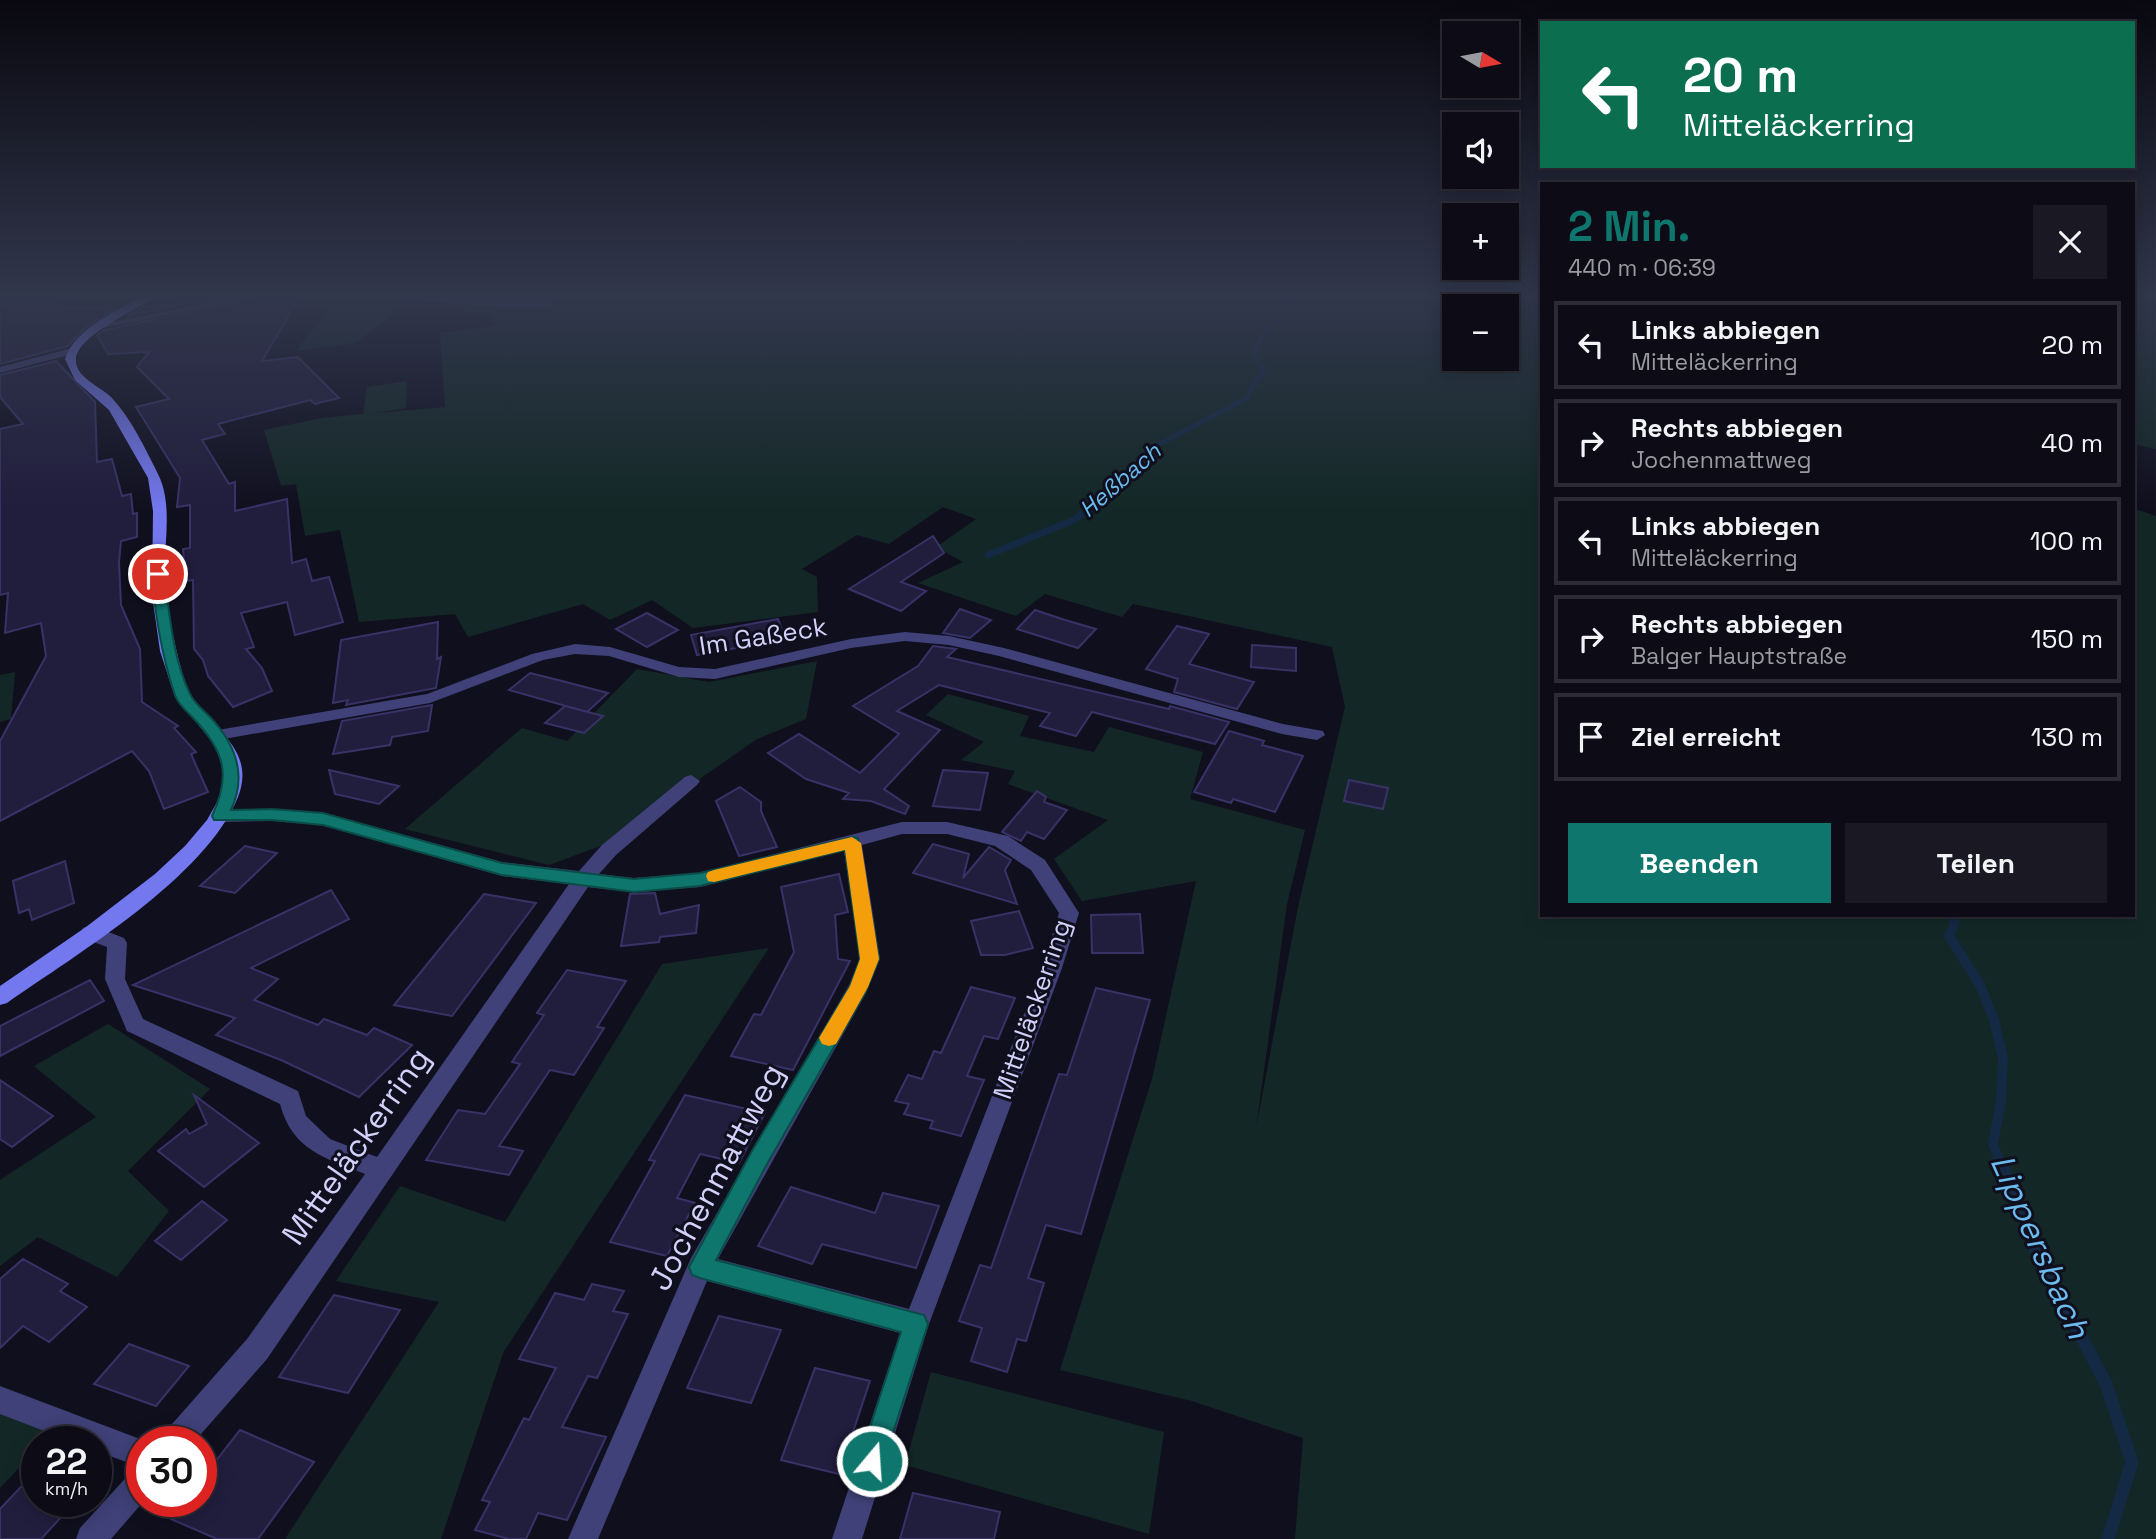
<!DOCTYPE html>
<html lang="de">
<meta charset="utf-8">
<style>
body{margin:0;font-family:"Space Grotesk",sans-serif;background:#1a1923;color:#f1f3f6;height:100vh;display:flex;flex-direction:column;font-size:26px;white-space:nowrap}
*{box-sizing:border-box;margin:0}
p{font-size:23px;color:#9a9ba1}
.icon{flex:none;width:38px;height:38px;fill:none;stroke:currentColor;stroke-width:2;stroke-linecap:round;stroke-linejoin:round}
.map{position:relative;flex:1;overflow:hidden}
.side{position:absolute;left:1540px;top:182px;width:595px;height:735px;display:flex;flex-direction:column;background:#0c0b16;border-radius:0px;box-shadow:0 4px 18px #0003,0 0 0 2px #2c2b35}
.side>*{flex:none}
.banner{position:absolute;left:1540px;top:21px;width:595px;height:147px;border-radius:0px;box-shadow:0 4px 18px #0003,0 0 0 2px #2c2b35;background:#0b6e4f;color:#fff;overflow:hidden}
.needle{width:46px;rotate:100deg}
.controls{position:absolute;left:1442px;top:21px;display:grid;gap:14px}
.controls a{display:grid;place-items:center;width:77px;height:77px;border-radius:0px;background:#0c0b16;box-shadow:0 4px 18px #0003,0 0 0 2px #2c2b35;font-size:35px}
.speed{position:absolute;left:21px;top:1426px;display:flex;gap:14px;font-size:35px;font-weight:700;text-align:center}
.speed>*{display:grid;place-content:center;width:91px;height:91px;border-radius:50%;background:#0c0b16;box-shadow:0 4px 18px #0003,0 0 0 2px #2c2b35;line-height:1}
.speed small{font-size:18px;font-weight:400}
.speed .limit{border:10px solid #d22;background:#fff;color:#111}
.pin{position:absolute;display:grid;place-items:center;width:60px;height:60px;color:#fff;margin:-30px;border:4px solid #fff;border-radius:50%;box-shadow:0 2px 7px #0007}
.me{position:absolute;width:77px;margin:-38px;rotate:18deg;stroke-linejoin:round;filter:drop-shadow(0 0 5px #0008)}
.turn{display:flex;align-items:center;gap:24px;height:147px;padding:0 28px;font-size:32px}
.turn .icon{width:91px;height:91px;stroke-width:2.5}
.turn b{display:block;font-size:49px;line-height:60px}
.round{display:grid;place-items:center;flex:none;width:74px;height:74px;border-radius:0px;background:#1a1923}
.summary{display:flex;align-items:center;justify-content:space-between;height:119px;padding:0 28px}
h1{font-size:42px;font-weight:600;line-height:52px;color:#0f766e}
.cta{display:flex;gap:14px;margin-top:auto;padding:14px 28px}
.cta a{flex:1;height:80px;border-radius:0px;background:#0f766e;color:#fff;font-size:28px;font-weight:600;line-height:80px;text-align:center}
.cta a+a{background:#1a1923;color:#f1f3f6}
ul{padding:0;list-style:none}
li{display:flex;align-items:center;gap:21px;height:88px;margin:0 14px 10px;padding:0 14px;border:4px solid #2c2b35;border-radius:0px}
li div{flex:1}
li b{display:block;font-size:26px}
li em{font-style:normal}
.map>svg:first-child{display:block}
</style>
<div class="map">
<svg width="2156" height="1539" viewBox="0 0 2156 1539">
<rect width="100%" height="100%" fill="#100f1e"/>
<g fill="#132826" fill-rule="evenodd">
<path d="M549,295H1542V915H2133V508L2156,516V1539H1295L1303,1438L1192,1401L1060,1370L1152,1079L1196,881L1082,901L1054,859L1108,820L1008,784L1015,771L961,760L984,742L926,715L948,694L1029,716L1020,736L1094,752L1109,727L1203,752L1190,799L1305,830L1287,904L1256,1128L1298,907L1345,707L1332,647L1133,604L1122,617L1045,594L1016,616L918,583L963,562L936,547L976,519L943,507L889,544L857,535L802,569L817,577L818,612L693,628L652,600L610,620L583,604L468,637L455,614L359,622L340,530L305,536L296,484L281,486L264,430L322,418L363,414L367,387L407,381L406,408L375,413L445,407L440,333L494,326L490,314L462,312L470,302L550,303ZM1454,306H1507V359H1454Z"/>
<polygon points="2156,295 2156,449 2133,444 2133,295"/>
<polygon points="339,296 409,302 355,343 296,351"/>
<polygon points="817,661 806,719 757,739 606,844 549,865 405,829 522,728 567,741 637,669 709,682"/>
<polygon points="15,672 11,719 0,722 0,675"/>
<polygon points="769,948 504,1351 441,1539 285,1539 439,1302 336,1281 400,1186 505,1222 662,964"/>
<polygon points="108,1024 210,1089 128,1171 169,1211 117,1277 38,1237 0,1266 0,1180 96,1117 34,1066"/>
<polygon points="931,1372 1164,1432 1149,1534 905,1465"/>
<polygon points="0,1391 49,1436 44,1442 37,1442 37,1449 0,1488"/>
</g>
<g fill="none" stroke-linecap="round" stroke-linejoin="round">
<g stroke="#142943" stroke-width="5">
<polyline points="2133,296 2136,295"/>
<path d="M1152,448L1247,398L1263,370L1254,356C1263,316 1285,329 1296,295"/>
</g>
<polyline stroke="#142943" stroke-width="7" points="988,555 1074,520 1111,492 1154,446"/>
<polyline stroke="#142943" stroke-width="10" points="1952,915 1955,922 1949,936 1980,985 1994,1020 2003,1058 2001,1101 1993,1144 2003,1170"/>
<polyline stroke="#142943" stroke-width="13" points="2003,1168 2035,1248 2106,1384 2132,1462 2108,1539"/>
</g>
<g fill="#211d3d" stroke="#383267" stroke-width="2">
<polygon points="178,295 229,295 127,316 144,307 175,305"/>
<polygon points="270,295 301,295 262,361 298,357 339,398 315,404 310,400 218,424 225,434 202,440 229,484 235,482 235,511 287,499 292,563 306,559 312,581 329,577 343,622 295,635 287,602 241,613 254,647 246,649 262,668 272,691 233,707 208,676 203,660 194,649 193,580 186,581 183,549 190,548 190,505 177,507 180,478 136,407 169,399 137,367 149,352 108,354 97,335 105,330"/>
<polygon points="71,298 64,308 116,308 86,327 68,346 0,364 0,304"/>
<polygon points="56,361 95,402 97,462 112,459 122,496 131,494 133,514 137,513 137,537 121,541 119,562 121,605 140,649 142,702 178,726 174,728 196,752 191,754 208,792 164,809 149,771 132,751 0,821 0,741 46,656 41,623 5,633 8,593 0,595 0,429 23,424 0,397 0,375"/>
<polygon points="933,536 944,553 901,582 926,591 901,611 849,589"/>
<polygon points="960,609 991,620 970,638 943,633"/>
<polygon points="1035,610 1065,620 1096,629 1078,648 1017,629"/>
<polygon points="647,613 678,630 647,647 616,629"/>
<polygon points="778,619 786,639 697,655 691,635"/>
<polygon points="438,622 437,659 441,657 436,688 346,705 348,700 333,703 341,640"/>
<polygon points="1177,626 1209,634 1189,664 1254,682 1237,709 1174,692 1178,679 1146,669"/>
<polygon points="1252,645 1296,648 1296,671 1251,667"/>
<polygon points="933,646 956,649 947,657 1169,709 1170,706 1229,722 1215,744 1092,712 1076,736 1040,726 1050,713 939,685 897,711 940,730 884,789 909,806 905,814 871,801 843,799 849,793 806,779 768,753 799,734 860,773 899,734 853,706 918,666"/>
<polygon points="530,673 558,680 608,693 587,712 509,690"/>
<polygon points="432,705 428,731 392,737 390,745 333,754 342,721"/>
<polygon points="565,706 603,716 584,733 545,723"/>
<polygon points="1229,731 1264,741 1262,745 1303,756 1275,812 1233,799 1231,803 1194,792"/>
<polygon points="329,770 399,786 379,804 335,794"/>
<polygon points="943,770 988,773 980,810 933,806"/>
<polygon points="1349,780 1388,788 1383,809 1344,801"/>
<polygon points="740,787 761,802 761,811 777,847 739,856 716,801"/>
<polygon points="1037,791 1046,797 1044,802 1067,810 1044,839 1027,832 1021,841 1002,832"/>
<polygon points="933,844 969,854 963,878 989,847 1011,860 1005,870 1017,904 913,873"/>
<polygon points="245,846 277,853 235,893 200,886"/>
<polygon points="65,861 74,903 32,920 29,909 19,913 13,881"/>
<polygon points="839,874 848,912 835,915 838,959 850,961 793,1070 731,1056 754,1014 761,1015 794,952 781,887"/>
<polygon points="331,890 349,919 251,968 278,979 254,1000 318,1025 324,1019 367,1035 374,1028 412,1045 359,1097 281,1060 216,1035 235,1018 133,985"/>
<polygon points="655,893 660,914 699,905 696,933 660,937 659,942 621,946 630,894"/>
<polygon points="484,894 536,903 452,1016 394,1005"/>
<polygon points="1019,911 1033,948 1005,955 981,955 971,921"/>
<polygon points="1140,914 1143,953 1092,953 1091,915"/>
<polygon points="567,970 626,981 597,1027 604,1028 574,1075 550,1070 499,1146 523,1151 509,1175 426,1160 458,1110 485,1114 520,1064 512,1062 544,1015 537,1013"/>
<polygon points="90,980 104,1001 0,1056 0,1026"/>
<polygon points="971,987 1015,998 998,1039 984,1036 967,1076 984,1080 961,1136 930,1128 933,1121 904,1114 909,1104 895,1101 908,1075 922,1079 934,1051 941,1053"/>
<polygon points="1096,988 1150,1000 1081,1234 1046,1225 1028,1278 1044,1283 1026,1341 1017,1339 1007,1372 971,1361 982,1328 959,1321 980,1265 991,1268 1059,1074 1067,1075"/>
<polygon points="0,1080 53,1116 12,1147 0,1139"/>
<polygon points="194,1095 259,1143 204,1187 158,1151 186,1129 189,1134 207,1124"/>
<polygon points="685,1095 765,1113 739,1163 700,1154 677,1198 695,1203 667,1256 610,1242 655,1161 649,1160"/>
<polygon points="791,1187 875,1213 883,1193 939,1206 916,1268 822,1244 812,1264 758,1246"/>
<polygon points="202,1201 227,1220 181,1260 155,1241"/>
<polygon points="23,1259 68,1284 60,1291 87,1307 49,1342 23,1326 0,1348 0,1279"/>
<polygon points="592,1284 624,1291 613,1311 628,1314 597,1378 588,1376 562,1427 606,1437 567,1520 538,1513 526,1539 509,1539 475,1530 490,1502 482,1500 524,1418 529,1420 556,1368 519,1359 555,1293 584,1300"/>
<polygon points="334,1295 400,1310 348,1393 279,1377"/>
<polygon points="719,1316 781,1330 751,1403 687,1388"/>
<polygon points="129,1344 189,1366 156,1406 94,1384"/>
<polygon points="815,1368 870,1381 839,1474 781,1460"/>
<polygon points="240,1430 314,1462 258,1539 217,1539 171,1519 185,1502 201,1502 201,1480"/>
<polygon points="37,1470 37,1502 75,1502 41,1539 0,1539 0,1509"/>
<polygon points="913,1493 1000,1512 994,1539 900,1539"/>
</g>
<g fill="none" stroke-linecap="round" stroke-linejoin="round">
<g fill="#3f4178" fill-rule="evenodd">
<polygon points="245,295 268,295 103,328 98,325"/>
<polygon points="351,295 550,301 555,304 550,307 499,307"/>
<polygon points="72,348 77,351 76,353 0,373 0,367"/>
<polygon points="905,632 949,636 1004,648 1283,724 1323,731 1325,735 1317,740 1282,734 999,656 949,645 905,641 851,648 715,679 679,677 609,656 575,654 543,660 430,703 218,740 210,735 212,731 427,694 532,654 575,644 610,647 679,667 715,669 851,639"/>
<path d="M691,775L700,781L697,785L616,855L599,874L633,878L700,873L902,822H947L1008,836L1045,860L1079,913L1062,968L929,1324L862,1539H832L900,1333L707,1281L598,1539H568L691,1258L849,985L860,959L844,850L700,887L633,892L588,887L267,1359L194,1442H161L165,1432L247,1339L365,1174C325,1158 292,1150 280,1104L127,1031L105,979L107,947L83,938L80,933L83,928L90,925L124,938L127,943L125,979L143,1019L298,1091L306,1116L330,1139L377,1157L569,884L502,876L323,825L272,821L220,822L214,820L211,816L214,812L272,809L323,813L502,862L579,871L602,845L685,777ZM902,834H947L995,846L1031,870L1059,913L1042,968L909,1309L718,1259L866,993L880,959L862,845Z"/>
<polygon points="0,1386 148,1442 142,1442 143,1502 111,1539 76,1539 80,1528 132,1471 140,1467 96,1451 96,1442 73,1442 0,1414"/>
</g>
<path fill="#7378ef" fill-rule="evenodd" d="M144,295H157C139,310 76,335 76,360C75,377 101,387 111,397C131,418 145,448 158,474C173,504 164,541 165,573C167,607 173,640 182,672C184,681 187,690 191,697C210,727 257,749 238,797C206,877 77,954 7,1003L0,1005V986L86,927L155,874L185,846L207,820L220,797L223,781L222,763L216,746L175,697L160,651L152,595L153,511L148,478L109,410L75,380L65,359C75,328 117,311 144,295Z"/>
</g>
<linearGradient id="sky" x2="0" y2="1"><stop stop-color="#090810"/><stop offset="0.58" stop-color="#31374c"/><stop offset="1" stop-color="#31374c" stop-opacity="0"/></linearGradient>
<rect width="2156" height="511" fill="url(#sky)"/>
<path fill="#0f766e" stroke="#0a4d48" stroke-width="2" d="M158,570L164,574C170,614 172,657 190,694C194,703 204,711 211,718C236,745 247,776 231,810L272,809L323,813L502,863L634,879L700,873L852,837L858,838L879,959L865,993L767,1164L716,1260L924,1315L928,1324L881,1470L872,1474L863,1470L859,1461L901,1332L700,1278L692,1275L689,1267L752,1151L850,986L860,959L845,850L700,886L634,892L502,875L323,825L272,820H214L212,816C231,776 225,752 195,720C188,712 178,705 175,695C161,655 156,615 151,574Z"/>
<polygon fill="#f59e0b" points="852,837 861,843 879,959 868,987 836,1044 829,1046 822,1044 819,1038 850,986 860,959 845,850 714,882 708,881 706,876 708,872 714,870"/>
<g text-anchor="middle" stroke-width="6" stroke-linejoin="round" paint-order="stroke">
<g font-size="23" font-style="italic" fill="#6bbbee" stroke="#100f1e">
<text transform="translate(1120 480) rotate(-41)" y="8">Heßbach</text>
</g>
<g font-size="26" fill="#d3d1fa" stroke="#100f1e">
<text transform="translate(763 636) rotate(-9)" y="9">Im Gaßeck</text>
<text transform="translate(1032 1009) rotate(-71)" y="9">Mitteläckerring</text>
</g>
<g font-size="32" fill="#d3d1fa" stroke="#100f1e">
<text transform="translate(356 1146) rotate(-55)" y="11">Mitteläckerring</text>
<text transform="translate(716 1177) rotate(-62)" y="11">Jochenmattweg</text>
</g>
<g font-size="33" font-style="italic" fill="#6bbbee" stroke="#100f1e">
<text transform="translate(2041 1246) rotate(66)" y="12">Lippersbach</text>
</g>
</g>
</svg>
<div class="controls">
<a><svg class="needle" viewBox="-14 -14 28 28"><path d="M0-13l5 13h-10z" fill="#e53935"/><path d="M0 13l5-13h-10z" fill="#9a9ba1"/></svg></a>
<a><svg class="icon" aria-label="sound" viewBox="0 0 24 24"><path d="M4 9h4l5-4v14l-5-4H4zM17 9q2 3 0 6"/></svg></a>
<a>+</a>
<a>−</a>
</div>
<div class="speed"><div>22<small>km/h</small></div><div class="limit">30</div></div>
<div class="pin" style="left:158px;top:574px;background:#d93025"><svg class="icon" aria-label="arrive" viewBox="0 0 24 24"><path d="M6 21V4h12l-3 4 3 4H6"/></svg></div>
<svg class="me" style="left:872px;top:1461px" viewBox="-20 -20 40 40"><circle r="17" fill="#0f766e" stroke="#fff" stroke-width="3"/><path d="M0-11L8 9 0 5-8 9z" fill="#fff"/></svg>
<div class="banner">
<div class="turn"><svg class="icon" aria-label="left" viewBox="0 0 24 24"><path d="M17 20v-9H6M10 6l-5 5 5 5"/></svg><div><b>20 m</b>Mitteläckerring</div></div>
</div>
<section class="side">
<div class="summary"><div><h1>2 Min.</h1><p>440 m · 06:39</p></div><a class="round"><svg class="icon" aria-label="close" viewBox="0 0 24 24"><path d="M6 6l12 12M18 6L6 18"/></svg></a></div>
<ul>
<li><svg class="icon" aria-label="left" viewBox="0 0 24 24"><path d="M17 20v-9H6M10 6l-5 5 5 5"/></svg><div><b>Links abbiegen</b><p>Mitteläckerring</p></div><em>20 m</em></li>
<li><svg class="icon" aria-label="right" viewBox="0 0 24 24"><path d="M7 20v-9h11M14 6l5 5-5 5"/></svg><div><b>Rechts abbiegen</b><p>Jochenmattweg</p></div><em>40 m</em></li>
<li><svg class="icon" aria-label="left" viewBox="0 0 24 24"><path d="M17 20v-9H6M10 6l-5 5 5 5"/></svg><div><b>Links abbiegen</b><p>Mitteläckerring</p></div><em>100 m</em></li>
<li><svg class="icon" aria-label="right" viewBox="0 0 24 24"><path d="M7 20v-9h11M14 6l5 5-5 5"/></svg><div><b>Rechts abbiegen</b><p>Balger Hauptstraße</p></div><em>150 m</em></li>
<li><svg class="icon" aria-label="arrive" viewBox="0 0 24 24"><path d="M6 21V4h12l-3 4 3 4H6"/></svg><div><b>Ziel erreicht</b></div><em>130 m</em></li>
</ul>
<div class="cta"><a>Beenden</a><a>Teilen</a></div>
</section>
</div>
